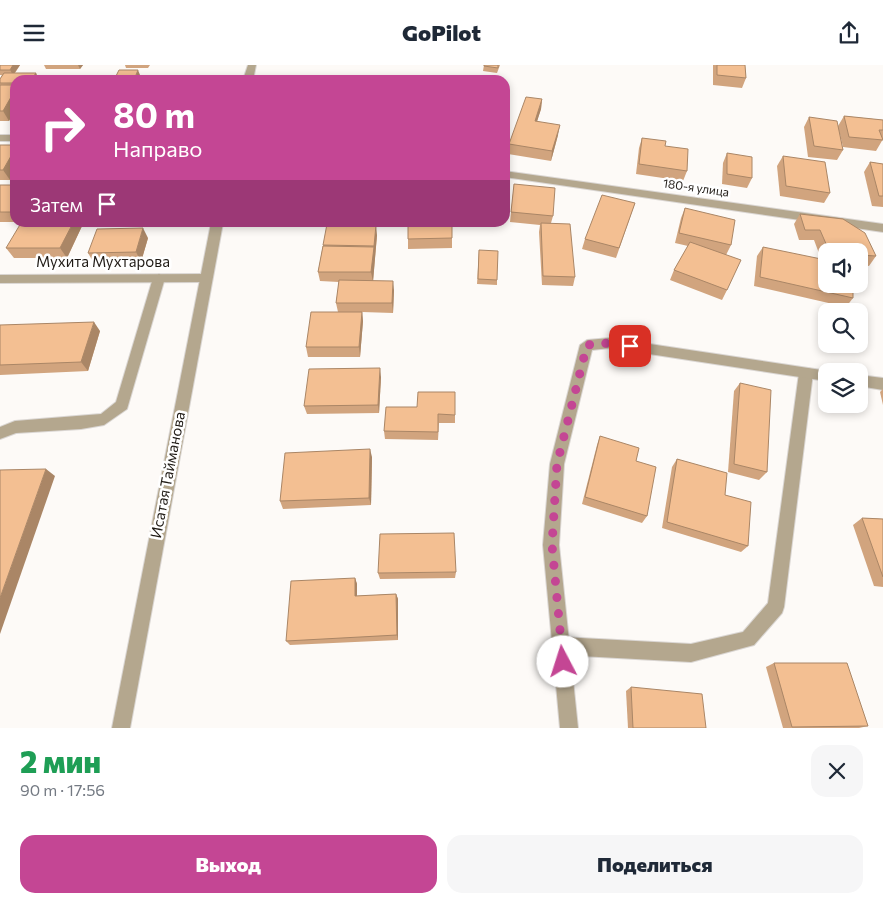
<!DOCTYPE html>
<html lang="ru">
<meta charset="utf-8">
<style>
body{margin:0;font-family:Commissioner,sans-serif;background:#f6f6f7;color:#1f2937;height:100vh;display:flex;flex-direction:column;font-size:19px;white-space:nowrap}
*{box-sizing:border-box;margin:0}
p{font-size:16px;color:#747a83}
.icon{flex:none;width:28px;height:28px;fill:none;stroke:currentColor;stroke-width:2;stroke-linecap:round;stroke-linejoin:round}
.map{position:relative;height:663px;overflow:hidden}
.side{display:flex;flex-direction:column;background:#fff;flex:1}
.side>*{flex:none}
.hud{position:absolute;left:10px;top:10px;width:500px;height:152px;border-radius:15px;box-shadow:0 2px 8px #0003;background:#c44694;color:#fff;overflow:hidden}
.tools{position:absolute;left:818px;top:178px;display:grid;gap:10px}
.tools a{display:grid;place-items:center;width:50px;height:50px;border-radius:10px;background:#fff;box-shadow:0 2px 8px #0003;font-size:25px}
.pin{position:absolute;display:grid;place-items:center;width:42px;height:42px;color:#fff;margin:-21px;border-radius:10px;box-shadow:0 2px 8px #0006}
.me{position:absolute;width:55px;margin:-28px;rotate:355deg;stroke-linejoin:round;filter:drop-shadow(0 0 4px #0008)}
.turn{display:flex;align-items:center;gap:18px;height:105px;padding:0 20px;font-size:22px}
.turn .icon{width:65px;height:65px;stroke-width:2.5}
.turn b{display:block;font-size:35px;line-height:42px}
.then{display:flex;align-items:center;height:48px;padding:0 20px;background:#0003;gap:10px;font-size:19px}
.round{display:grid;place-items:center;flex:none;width:52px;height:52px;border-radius:15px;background:#f6f6f7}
.head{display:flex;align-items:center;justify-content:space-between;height:85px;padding:0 20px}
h1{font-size:30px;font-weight:800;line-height:38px;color:#1e9e55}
.button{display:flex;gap:10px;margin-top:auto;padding:10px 20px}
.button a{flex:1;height:58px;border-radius:15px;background:#c44694;color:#fff;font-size:20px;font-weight:800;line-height:58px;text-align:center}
.button a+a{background:#f6f6f7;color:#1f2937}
header{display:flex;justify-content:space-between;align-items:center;height:65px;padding:0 20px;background:#fff;font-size:22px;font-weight:800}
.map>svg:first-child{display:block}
</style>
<header><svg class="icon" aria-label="menu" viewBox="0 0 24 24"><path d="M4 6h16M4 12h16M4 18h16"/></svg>GoPilot<svg class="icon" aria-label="share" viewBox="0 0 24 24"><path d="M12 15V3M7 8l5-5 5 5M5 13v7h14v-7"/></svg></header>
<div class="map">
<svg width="883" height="663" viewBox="0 0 883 663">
<rect width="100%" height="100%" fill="#fdfaf7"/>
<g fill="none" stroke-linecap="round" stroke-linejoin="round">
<g stroke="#dad6d3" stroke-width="2">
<g id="service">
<polygon points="159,209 165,213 127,344 104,360 81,364 16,368 0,374 0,362 15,356 101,349 116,337 153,213"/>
<polygon points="806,303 811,304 813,308 784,542 782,548 754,580 691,597 562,590 556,587 553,581 556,575 562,572 691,579 743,567 768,538 799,308 801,304"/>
</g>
</g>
<g stroke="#dad6d3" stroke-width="2">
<g id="minor">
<rect x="0" y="70" width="15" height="6"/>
<polygon points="505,106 883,159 883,167 505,112"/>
<polygon points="205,209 211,213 205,217 0,218 0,210"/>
<polygon points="610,273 828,306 826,306 826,316 610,283 592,285 564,399 559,480 578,663 560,663 543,480 550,399 580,280 587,275"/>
<polygon points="859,310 883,313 883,325 859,321"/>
</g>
</g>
<g stroke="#dad6d3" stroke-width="2">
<g id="tertiary">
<polygon points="248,0 256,0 253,15 243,15"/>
<polygon points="211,158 223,158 130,663 112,663"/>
</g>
</g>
<use href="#service" fill="#b4a78e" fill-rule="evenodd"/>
<use href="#minor" fill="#b4a78e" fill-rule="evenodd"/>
<use href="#tertiary" fill="#b4a78e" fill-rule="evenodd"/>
</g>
<g fill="#d1a47e">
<polygon points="0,0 20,0 15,8 36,8 38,13 37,15 15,15 15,45 9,56 0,56 0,14 2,10 0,10"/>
<polygon points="44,0 83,0 80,4 46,4"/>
<polygon points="125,0 150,0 148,3 126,3"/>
<polygon points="484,0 500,0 497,8 483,6"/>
<polygon points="713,0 745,0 746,13 742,23 713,20"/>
<polygon points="542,34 541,44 537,56 558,70 551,96 508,89 509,79"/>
<polygon points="844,51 883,55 883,74 876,86 843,82 839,65 843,85 837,95 808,92 804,62 809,52 838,61"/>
<polygon points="642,73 665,81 687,106 683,116 636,109 639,83"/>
<polygon points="0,80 15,80 15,105 10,115 0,115"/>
<polygon points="727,88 752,113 747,123 722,119 723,98"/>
<polygon points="783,91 830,128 824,138 780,131 777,101"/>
<polygon points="870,97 883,99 883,142 872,141 864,107"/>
<polygon points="514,119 553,151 551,158 575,212 573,221 542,220 539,167 540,160 510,157"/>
<rect x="0" y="120" width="15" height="37"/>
<polygon points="635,138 616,193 582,184 585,174"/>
<polygon points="685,143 731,180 726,190 727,225 722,235 670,215 674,205 688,181 675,178 681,153"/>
<polygon points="800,149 876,191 869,201 859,200 859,186 826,186 826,192 820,191 814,175 799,175 794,159"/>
<polygon points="452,158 452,183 408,184 408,174"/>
<polygon points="82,161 67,193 14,193 6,183"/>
<polygon points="377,170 373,216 394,225 393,248 362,247 363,256 360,292 308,292 306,282 338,247 336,238 339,217 320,216 318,207 323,180"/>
<polygon points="148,173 141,197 94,198 88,188"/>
<polygon points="763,182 853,233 846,242 754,221 757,191"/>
<polygon points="479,185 497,215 497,220 477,219"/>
<polygon points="0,260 100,266 88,306 0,310"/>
<polygon points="381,312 379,348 307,349 304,341"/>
<polygon points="740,318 767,407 759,415 728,407 734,326"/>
<polygon points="883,324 883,340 880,327"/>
<polygon points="417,342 455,350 455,358 439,358 438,375 385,374 384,366"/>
<polygon points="600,371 636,396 647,451 642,458 582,439 597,380"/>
<polygon points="372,392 371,440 283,444 280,436"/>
<polygon points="677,394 725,430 748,481 741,487 662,463 672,402"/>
<polygon points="862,453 883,454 883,522 874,521 853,460"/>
<polygon points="456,507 455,513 380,514 378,508"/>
<polygon points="355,513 357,519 357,531 396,529 398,534 398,575 290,580 286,576"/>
<polygon points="774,598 868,661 859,663 783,663 766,602"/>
<polygon points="631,622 706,663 628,663 626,626"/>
</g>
<g fill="#aa8666">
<polygon points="13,0 20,0 13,10 10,5"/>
<polygon points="78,0 83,0 80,4"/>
<polygon points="138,5 140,10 138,15 134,15"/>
<polygon points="36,8 38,13 37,15 31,15"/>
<polygon points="15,25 15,45 9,56 3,46"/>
<polygon points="542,34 541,44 534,66 535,56"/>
<polygon points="560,60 558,70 551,96 552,86"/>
<polygon points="15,84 15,105 10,115 3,105"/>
<polygon points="73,158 80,158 82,161 67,193 60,183"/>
<polygon points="376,160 377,170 373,217 371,207"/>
<polygon points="143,163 148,173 141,197 136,187"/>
<polygon points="393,216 394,225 393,248 392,238"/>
<polygon points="362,247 363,256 360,292 359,282"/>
<polygon points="94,257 100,266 88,306 81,297"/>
<polygon points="380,303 381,312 379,348 378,340"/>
<polygon points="370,384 372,392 371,440 369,433"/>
<polygon points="46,404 55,411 0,569 0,533"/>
<polygon points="355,513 357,519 357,537 355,531"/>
<polygon points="396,529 398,534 398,575 397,570"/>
</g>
<g fill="#f3bf92" stroke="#aa8666">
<polygon points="0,0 13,0 10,5 0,5"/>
<polygon points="484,0 498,0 498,3 484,1"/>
<polygon points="717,0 745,0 746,13 717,10"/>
<polygon points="119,5 138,5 134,15 114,15"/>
<polygon points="4,8 36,8 31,15 15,15 15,18 0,18 0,14"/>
<polygon points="419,12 444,14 444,15 418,15"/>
<polygon points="0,20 15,20 15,25 3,46 0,46"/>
<polygon points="526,32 542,34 535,56 560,60 552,86 509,79"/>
<polygon points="844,51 883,55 883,65 879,65 883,75 849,72"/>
<polygon points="809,52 837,56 843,85 814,81"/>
<polygon points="642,73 666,76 665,81 688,84 687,106 639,99"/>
<polygon points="0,80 15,80 15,84 3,105 0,105"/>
<polygon points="727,88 752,92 752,113 727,109"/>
<polygon points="783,91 825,97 830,128 786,121"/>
<polygon points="870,97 883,99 883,131 879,131"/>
<polygon points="514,119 555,123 553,151 511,147"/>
<polygon points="0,120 15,120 15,143 13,147 0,147"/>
<polygon points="602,130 635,138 619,183 585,174"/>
<polygon points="685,143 735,155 731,180 679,168"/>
<polygon points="800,149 843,154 865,168 876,191 859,190 859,186 851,186 850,183 827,181 820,165 805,165"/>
<polygon points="21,158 73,158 60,183 6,183"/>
<polygon points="408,158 452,158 452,173 408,174"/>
<polygon points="541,158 570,159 575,212 543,211"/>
<polygon points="327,159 376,160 374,181 323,180"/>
<polygon points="143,163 136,187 88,188 97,164"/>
<polygon points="690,177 741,195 727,225 674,205"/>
<polygon points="323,181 374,182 371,207 318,207"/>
<polygon points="763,182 826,195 826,219 853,219 853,233 760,212"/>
<polygon points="479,185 498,186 497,215 478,214"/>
<polygon points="339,215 393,216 392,238 336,238"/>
<polygon points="311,247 362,247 359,282 306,282"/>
<polygon points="94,257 81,297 0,300 0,260"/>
<polygon points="380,303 378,340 304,341 309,304"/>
<polygon points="740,318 771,325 767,407 734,399"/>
<polygon points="418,327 455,327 455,350 438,349 438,367 384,366 386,342 417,342"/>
<polygon points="600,371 639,383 636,396 656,402 647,451 585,432"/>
<polygon points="370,384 369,433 280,436 285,388"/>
<polygon points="677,394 727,408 725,430 751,437 748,481 667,457"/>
<polygon points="46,404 0,533 0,405"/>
<polygon points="862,453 883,454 883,512"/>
<polygon points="454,468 456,507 378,508 380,469"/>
<polygon points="355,513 355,531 396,529 397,570 286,576 291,516"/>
<polygon points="774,598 847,598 868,661 792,662"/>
<polygon points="631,622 702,629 706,663 633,663"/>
</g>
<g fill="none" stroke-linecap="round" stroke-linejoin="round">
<polyline stroke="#c44694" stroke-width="9" stroke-dasharray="0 16.2" points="563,597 552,480 557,399 587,280 610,278 630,281"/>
</g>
<g text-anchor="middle" stroke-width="5" stroke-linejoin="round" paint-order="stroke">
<g font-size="12" fill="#201b16" stroke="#fff">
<text transform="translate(696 123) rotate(8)" y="4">180-я улица</text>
</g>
<g font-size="15" fill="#201b16" stroke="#fff">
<text x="103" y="202">Мухита Мухтарова</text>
<text transform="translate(168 410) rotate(-79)" y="5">Исатая Тайманова</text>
</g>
</g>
</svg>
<div class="tools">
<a><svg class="icon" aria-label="sound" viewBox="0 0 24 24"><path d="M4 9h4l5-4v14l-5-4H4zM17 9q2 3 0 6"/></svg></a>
<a><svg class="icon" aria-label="search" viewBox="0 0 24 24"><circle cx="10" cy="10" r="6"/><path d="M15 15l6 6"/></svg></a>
<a><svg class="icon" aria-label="layers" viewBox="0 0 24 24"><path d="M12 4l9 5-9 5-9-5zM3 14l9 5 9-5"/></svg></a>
</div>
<div class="pin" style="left:630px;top:281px;background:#d93025"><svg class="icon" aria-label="arrive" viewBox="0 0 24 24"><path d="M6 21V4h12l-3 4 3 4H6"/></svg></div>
<svg class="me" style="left:563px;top:597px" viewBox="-20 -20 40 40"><circle r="19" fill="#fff"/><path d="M0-13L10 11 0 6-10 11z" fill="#c44694"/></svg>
<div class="hud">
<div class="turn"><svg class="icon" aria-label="right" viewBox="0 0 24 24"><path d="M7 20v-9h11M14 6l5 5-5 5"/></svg><div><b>80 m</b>Направо</div></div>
<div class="then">Затем<svg class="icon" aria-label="arrive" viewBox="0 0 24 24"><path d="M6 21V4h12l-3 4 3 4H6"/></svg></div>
</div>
</div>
<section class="side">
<div class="head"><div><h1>2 мин</h1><p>90 m · 17:56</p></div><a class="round"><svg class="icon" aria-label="close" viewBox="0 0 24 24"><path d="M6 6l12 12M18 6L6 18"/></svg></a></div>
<div class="button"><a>Выход</a><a>Поделиться</a></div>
</section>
